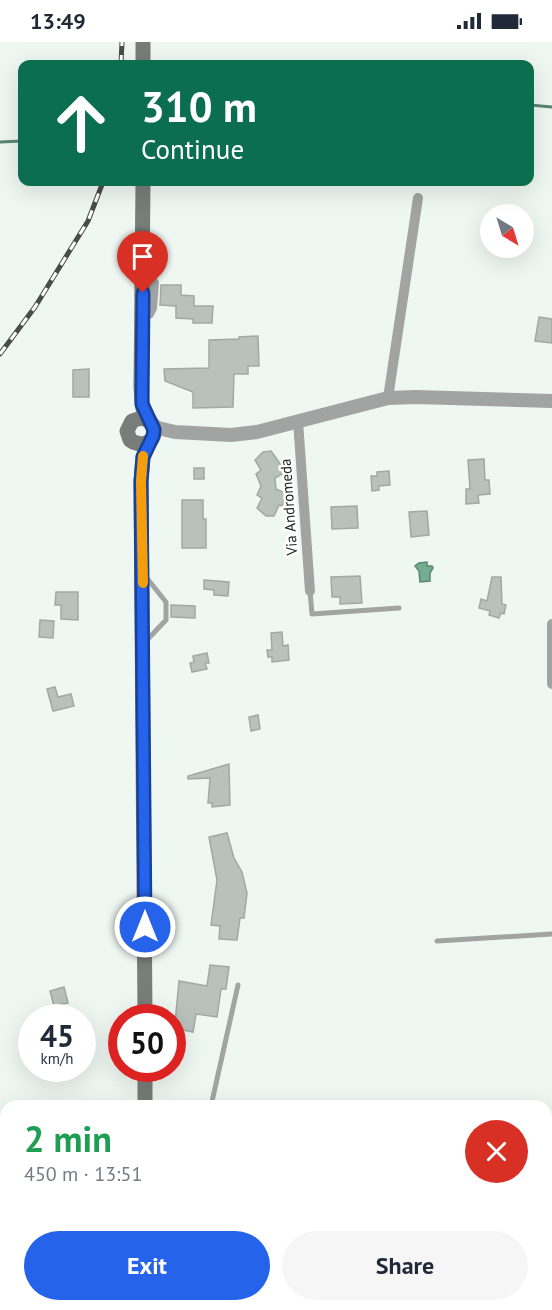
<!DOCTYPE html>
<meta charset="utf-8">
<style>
body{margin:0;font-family:"PT Sans",sans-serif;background:#f6f6f7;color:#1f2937;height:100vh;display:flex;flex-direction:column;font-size:22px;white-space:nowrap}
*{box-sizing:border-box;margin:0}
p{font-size:20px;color:#747a83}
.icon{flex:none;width:33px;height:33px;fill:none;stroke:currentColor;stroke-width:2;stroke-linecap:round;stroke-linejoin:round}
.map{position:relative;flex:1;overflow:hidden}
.side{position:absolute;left:0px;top:1058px;width:552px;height:212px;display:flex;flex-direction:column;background:#fff;border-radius:18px 18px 0 0;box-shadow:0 6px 24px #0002}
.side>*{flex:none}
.hud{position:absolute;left:18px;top:18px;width:516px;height:126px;border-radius:12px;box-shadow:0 6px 24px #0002;background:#0b6e4f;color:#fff;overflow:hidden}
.needle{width:39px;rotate:142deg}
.buttons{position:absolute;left:480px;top:162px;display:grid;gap:12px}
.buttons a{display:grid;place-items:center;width:54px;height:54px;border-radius:50%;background:#fff;box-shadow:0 6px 24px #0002;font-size:30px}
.speed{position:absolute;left:18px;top:962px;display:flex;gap:12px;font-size:30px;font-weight:700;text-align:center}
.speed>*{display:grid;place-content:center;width:78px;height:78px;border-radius:50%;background:#fff;box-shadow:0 6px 24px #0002;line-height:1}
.speed small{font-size:15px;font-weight:400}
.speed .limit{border:9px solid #d22;background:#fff;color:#111}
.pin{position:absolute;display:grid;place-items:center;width:51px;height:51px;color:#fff;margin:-62px -26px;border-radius:50% 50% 50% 0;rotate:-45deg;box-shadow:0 0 6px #0007}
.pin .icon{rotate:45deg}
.me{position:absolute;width:66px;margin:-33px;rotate:0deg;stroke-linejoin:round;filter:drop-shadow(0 0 4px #0008)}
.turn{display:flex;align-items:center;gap:21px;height:126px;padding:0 24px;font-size:27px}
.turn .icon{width:78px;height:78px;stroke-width:2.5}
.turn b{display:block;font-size:42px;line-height:51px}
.round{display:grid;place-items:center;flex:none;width:63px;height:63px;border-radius:32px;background:#f6f6f7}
.headline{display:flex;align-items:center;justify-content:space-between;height:102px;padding:0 24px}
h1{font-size:36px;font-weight:800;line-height:45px;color:#1e9e55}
.cta{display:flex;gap:12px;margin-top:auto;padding:12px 24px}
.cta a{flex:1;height:69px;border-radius:36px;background:#2563eb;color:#fff;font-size:24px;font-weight:800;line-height:69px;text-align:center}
.cta a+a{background:#f6f6f7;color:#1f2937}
.status{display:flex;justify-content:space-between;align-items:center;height:42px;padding:0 30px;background:#fff;direction:ltr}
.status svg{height:16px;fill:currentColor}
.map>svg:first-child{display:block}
</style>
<div class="status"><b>13:49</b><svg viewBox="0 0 49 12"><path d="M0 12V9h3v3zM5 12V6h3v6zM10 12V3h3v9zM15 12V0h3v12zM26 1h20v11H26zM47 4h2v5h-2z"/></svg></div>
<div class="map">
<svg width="552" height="1268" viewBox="0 0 552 1268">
<rect width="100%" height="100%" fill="#eff7f3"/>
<polygon fill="#74ae90" stroke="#5b8570" stroke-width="1.5" points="427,520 427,524 432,524 433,526 430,531 430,539 420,540 419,529 415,524 419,521"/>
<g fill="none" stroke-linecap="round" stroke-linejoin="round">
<g stroke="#5b8570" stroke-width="3">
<polyline points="530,63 552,65"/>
<polyline points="0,100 22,99"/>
</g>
</g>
<g fill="#b9c1bd" stroke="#a1a9a4" stroke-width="1.5">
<polygon points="161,243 181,243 181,253 194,254 194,264 213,264 212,281 193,281 193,277 176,276 176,264 160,263"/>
<polygon points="539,275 552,277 552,301 535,299"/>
<polygon points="258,294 259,324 248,324 248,332 234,332 233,365 193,366 193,350 165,339 164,327 209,326 209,298 239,297 239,295"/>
<polygon points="89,327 89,355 73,355 73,328"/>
<polygon points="271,409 286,430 275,436 276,447 287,452 282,464 279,463 274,474 266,474 257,466 262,456 257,453 261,444 256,432 261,428 255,418 263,410"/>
<polygon points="484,417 485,438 489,438 490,452 478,453 479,461 466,462 466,447 470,447 468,418"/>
<rect x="194" y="426" width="10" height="11"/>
<polygon points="389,429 390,443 379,444 379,448 372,449 371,434 377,434 377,430"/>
<polygon points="182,458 203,458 203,477 206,477 206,506 182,506"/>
<polygon points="357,464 358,486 332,487 331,465"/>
<polygon points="427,469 429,493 411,495 409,470"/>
<polygon points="360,534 362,561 340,562 340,555 332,555 331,535"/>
<polygon points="492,535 501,535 502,562 506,563 504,572 501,571 499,576 489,573 490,569 479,566 481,557 487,559"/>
<polygon points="204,538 229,540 228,554 214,553 214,548 204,547"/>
<polygon points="56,550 78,550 78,578 61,577 61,563 55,563"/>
<polygon points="171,563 195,564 195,576 171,575"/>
<polygon points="40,578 54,579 53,596 39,595"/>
<polygon points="282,590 283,604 288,603 289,618 272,620 272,615 268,615 267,608 272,608 271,591"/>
<polygon points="207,611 209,621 205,621 207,627 192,630 190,621 194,620 193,614"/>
<polygon points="55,645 58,655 71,652 74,664 53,669 47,647"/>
<polygon points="258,673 260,687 251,689 249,675"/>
<polygon points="229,722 230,763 212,765 212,761 208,761 210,736 188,737 188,734"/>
<polygon points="227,791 234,816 242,830 247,851 244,876 240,876 237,898 219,897 220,884 211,883 217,838 209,795"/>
<polygon points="210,923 229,925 226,947 221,947 217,975 196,972 193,990 177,987 178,981 175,981 179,939 207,944"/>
<polygon points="64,945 68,961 54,964 50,949"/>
</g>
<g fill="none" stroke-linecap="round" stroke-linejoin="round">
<g stroke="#a1a4a2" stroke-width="5">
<polyline points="310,549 312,572 399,566"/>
<polyline points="145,600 166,578 166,560 146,535"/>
<polyline points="437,899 552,892"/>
<polyline points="211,1064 238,943"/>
</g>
<g stroke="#a1a4a2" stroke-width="10">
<polyline points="143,273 149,272 152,266 154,241"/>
<polyline points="388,356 418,156"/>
<polyline points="298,379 310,549"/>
<polyline points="552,642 552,582"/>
</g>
<polyline stroke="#a1a4a2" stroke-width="14" points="152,382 158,386 175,390 231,393 257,390 388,356 416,355 552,359"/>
<g stroke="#787d7a" stroke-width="15">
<polyline points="143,0 143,22"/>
<path d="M143,140L141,345C142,353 141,362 144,370C147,376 153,381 154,387C156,402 140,405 130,398L127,389L132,379L141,376L150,379"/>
<polyline points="145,975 141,439 143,415 150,399"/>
<polyline points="145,1026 145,1064"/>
<polyline points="147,1263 147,1268"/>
</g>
<g stroke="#494c4b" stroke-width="5">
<g id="rail">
<polyline points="121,22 122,0"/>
<polyline points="0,312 35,265 88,179 103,140"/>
</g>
</g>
<use href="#rail" stroke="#fff" stroke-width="3" stroke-dasharray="9" stroke-linecap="butt"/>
</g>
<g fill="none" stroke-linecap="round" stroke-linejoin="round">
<g stroke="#184099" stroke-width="15">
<polyline id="route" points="143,251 142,362 154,388 153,394 143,415 141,439 145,885"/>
</g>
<use href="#route" stroke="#2563eb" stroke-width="10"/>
<polyline stroke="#f59e0b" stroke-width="10" points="143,541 141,439 143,414"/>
</g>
<g text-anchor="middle" stroke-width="5" stroke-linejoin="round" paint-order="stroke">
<g font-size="15" fill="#222524" stroke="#fff">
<text transform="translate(289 465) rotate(-94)" y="5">Via Andromeda</text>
</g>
</g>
</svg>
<div class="buttons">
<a><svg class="needle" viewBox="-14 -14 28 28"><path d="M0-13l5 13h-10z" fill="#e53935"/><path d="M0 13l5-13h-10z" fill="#747a83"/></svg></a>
</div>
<div class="speed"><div>45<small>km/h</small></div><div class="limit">50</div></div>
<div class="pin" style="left:143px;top:251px;background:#d93025"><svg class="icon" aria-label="arrive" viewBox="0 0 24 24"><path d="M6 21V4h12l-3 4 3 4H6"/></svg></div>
<svg class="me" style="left:145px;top:885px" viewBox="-20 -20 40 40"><circle r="17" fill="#2563eb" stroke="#fff" stroke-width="3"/><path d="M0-11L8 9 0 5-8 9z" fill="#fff"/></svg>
<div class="hud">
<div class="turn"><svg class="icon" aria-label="ahead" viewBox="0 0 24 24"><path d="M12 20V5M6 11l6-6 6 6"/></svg><div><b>310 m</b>Continue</div></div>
</div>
<section class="side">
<div class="headline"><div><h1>2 min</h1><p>450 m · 13:51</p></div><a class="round" style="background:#d93025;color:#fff"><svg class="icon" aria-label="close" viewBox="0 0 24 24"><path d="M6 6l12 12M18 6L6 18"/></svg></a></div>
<div class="cta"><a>Exit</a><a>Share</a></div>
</section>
</div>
